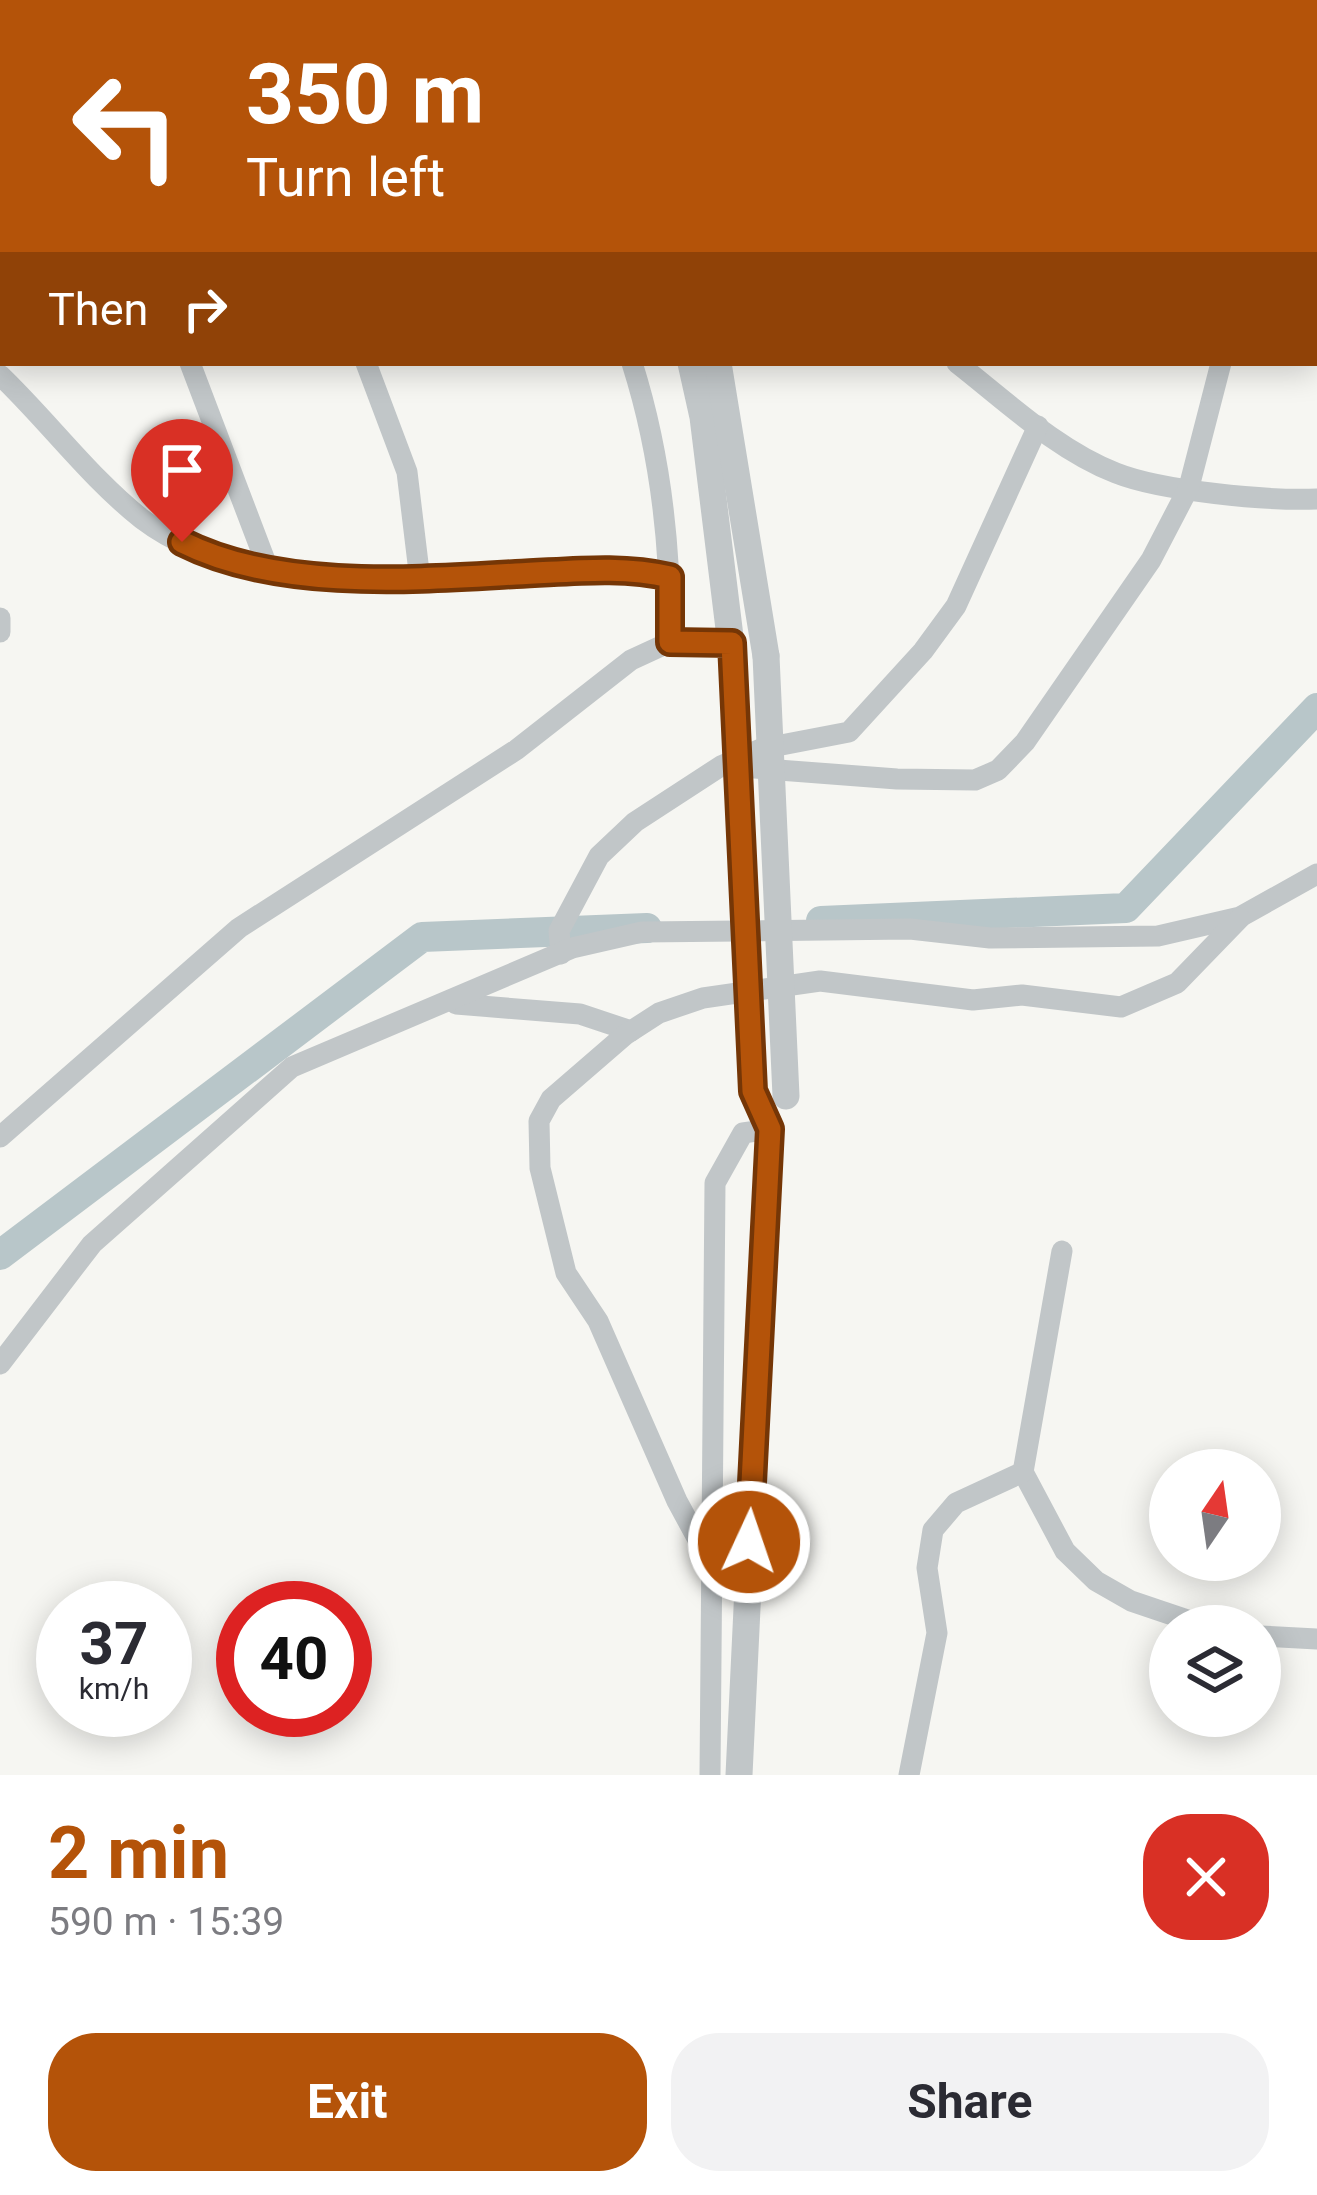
<!DOCTYPE html>
<meta charset="utf-8">
<style>
body{margin:0;font-family:Roboto,sans-serif;background:#f2f2f3;color:#2b2b33;height:100vh;display:flex;flex-direction:column;font-size:45px;white-space:nowrap}
*{box-sizing:border-box;margin:0}
p{font-size:39px;color:#7c7c81}
.icon{flex:none;width:66px;height:66px;fill:none;stroke:currentColor;stroke-width:2;stroke-linecap:round;stroke-linejoin:round}
.map{position:relative;height:1775px;overflow:hidden}
.details{display:flex;flex-direction:column;background:#fff;flex:1}
.details>*{flex:none}
.top-card{position:absolute;left:0px;top:0px;width:1317px;height:366px;box-shadow:0 6px 30px #0003;background:#b45309;color:#fff;overflow:hidden}
.needle{width:78px;rotate:13deg}
.tools{position:absolute;left:1149px;top:1449px;display:grid;gap:24px}
.tools a{display:grid;place-items:center;width:132px;height:132px;border-radius:50%;background:#fff;box-shadow:0 6px 30px #0003;font-size:60px}
.speed{position:absolute;left:36px;top:1581px;display:flex;gap:24px;font-size:60px;font-weight:700;text-align:center}
.speed>*{display:grid;place-content:center;width:156px;height:156px;border-radius:50%;background:#fff;box-shadow:0 6px 30px #0003;line-height:1}
.speed small{font-size:30px;font-weight:400}
.speed .limit{border:18px solid #d22;background:#fff;color:#111}
.pin{position:absolute;display:grid;place-items:center;width:102px;height:102px;color:#fff;margin:-123px -51px;border-radius:50% 50% 50% 0;rotate:-45deg;box-shadow:0 0 12px #0007}
.pin .icon{rotate:45deg}
.me{position:absolute;width:132px;margin:-66px;rotate:3deg;stroke-linejoin:round;filter:drop-shadow(0 0 9px #0008)}
.turn{display:flex;align-items:center;gap:42px;height:252px;padding:0 48px;font-size:54px}
.turn .icon{width:156px;height:156px;stroke-width:2.5}
.turn b{display:block;font-size:84px;line-height:102px}
.then{display:flex;align-items:center;height:114px;padding:0 48px;background:#0003;gap:24px;font-size:45px}
.round{display:grid;place-items:center;flex:none;width:126px;height:126px;border-radius:48px;background:#f2f2f3}
.overview{display:flex;align-items:center;justify-content:space-between;height:204px;padding:0 48px}
h1{font-size:72px;font-weight:700;line-height:90px;color:#b45309}
.button{display:flex;gap:24px;margin-top:auto;padding:24px 48px}
.button a{flex:1;height:138px;border-radius:48px;background:#b45309;color:#fff;font-size:48px;font-weight:700;line-height:138px;text-align:center}
.button a+a{background:#f2f2f3;color:#2b2b33}
.map>svg:first-child{display:block}
</style>
<div class="map">
<svg width="1317" height="1775" viewBox="0 0 1317 1775">
<rect width="100%" height="100%" fill="#f6f6f2"/>
<g fill="none" stroke-linecap="round" stroke-linejoin="round">
<g stroke="#b8c6c9" stroke-width="30">
<polyline points="821,921 1126,908 1317,708"/>
<polyline points="0,1255 422,937 647,928"/>
</g>
<g stroke="#c1c6c8" stroke-width="21">
<polyline points="190,0 192,3"/>
<polyline points="412,0 414,3"/>
<polyline points="491,0 492,3"/>
<polyline points="879,0 882,3"/>
<polyline points="1060,3 1063,0"/>
<polyline points="0,23 3,26"/>
<polyline points="1314,91 1317,88"/>
<polyline points="1314,315 1317,315"/>
<polyline points="190,363 269,571"/>
<polyline points="366,363 407,472 420,580"/>
<path d="M632,363C660,451 671,549 670,642"/>
<path d="M957,363C1007,402 1057,450 1116,473C1161,491 1268,501 1317,499"/>
<path d="M0,375C48,421 90,478 142,519C226,583 359,583 461,577C530,574 603,562 671,577"/>
<polyline points="0,618 0,632"/>
<polyline points="727,766 897,779 975,780 998,770 1025,742 1151,560 1189,487 1221,363"/>
<polyline points="561,954 559,931 599,856 635,822 721,766 761,749 849,732 923,651 956,606 1038,426"/>
<polyline points="456,1004 580,1014 631,1031"/>
<polyline points="0,1137 239,928 516,750 631,660 670,642 732,643"/>
<polyline points="1062,1251 1023,1472 1065,1551 1096,1581 1131,1601 1205,1626"/>
<polyline points="0,1364 92,1244 292,1067 572,948 642,932 910,929 990,938 1158,936 1240,917 1317,874"/>
<polyline points="715,1571 677,1501 598,1321 566,1273 540,1168 539,1121 551,1099 625,1035 659,1013 703,998 820,981 973,1000 1022,995 1121,1007 1177,983 1240,918"/>
<polyline points="1260,1636 1317,1639"/>
<polyline points="710,1775 715,1183 743,1133 770,1129"/>
<polyline points="909,1775 937,1633 927,1568 933,1530 956,1503 1023,1472"/>
</g>
<g stroke="#c1c6c8" stroke-width="27">
<polyline points="557,0 559,3"/>
<polyline points="588,0 589,3"/>
<polyline points="691,363 703,417 733,661"/>
<polyline points="718,363 766,656"/>
<polyline points="739,1775 770,1129"/>
</g>
<g stroke="#c1c6c8" stroke-width="27">
<polyline points="766,656 786,1096"/>
<polyline points="733,661 753,1091"/>
</g>
</g>
<g fill="none" stroke-linecap="round" stroke-linejoin="round">
<g stroke="#753606" stroke-width="30">
<path id="route" d="M182,542C277,590 410,580 516,574C568,572 619,565 670,577V642L732,643L753,1091L770,1129L749,1542"/>
</g>
<use href="#route" stroke="#b45309" stroke-width="21"/>
</g>
</svg>
<div class="tools">
<a><svg class="needle" viewBox="-14 -14 28 28"><path d="M0-13l5 13h-10z" fill="#e53935"/><path d="M0 13l5-13h-10z" fill="#7c7c81"/></svg></a>
<a><svg class="icon" aria-label="layers" viewBox="0 0 24 24"><path d="M12 4l9 5-9 5-9-5zM3 14l9 5 9-5"/></svg></a>
</div>
<div class="speed"><div>37<small>km/h</small></div><div class="limit">40</div></div>
<div class="pin" style="left:182px;top:542px;background:#d93025"><svg class="icon" aria-label="arrive" viewBox="0 0 24 24"><path d="M6 21V4h12l-3 4 3 4H6"/></svg></div>
<svg class="me" style="left:749px;top:1542px" viewBox="-20 -20 40 40"><circle r="17" fill="#b45309" stroke="#fff" stroke-width="3"/><path d="M0-11L8 9 0 5-8 9z" fill="#fff"/></svg>
<div class="top-card">
<div class="turn"><svg class="icon" aria-label="left" viewBox="0 0 24 24"><path d="M17 20v-9H6M10 6l-5 5 5 5"/></svg><div><b>350 m</b>Turn left</div></div>
<div class="then">Then<svg class="icon" aria-label="right" viewBox="0 0 24 24"><path d="M7 20v-9h11M14 6l5 5-5 5"/></svg></div>
</div>
</div>
<section class="details">
<div class="overview"><div><h1>2 min</h1><p>590 m · 15:39</p></div><a class="round" style="background:#d93025;color:#fff"><svg class="icon" aria-label="close" viewBox="0 0 24 24"><path d="M6 6l12 12M18 6L6 18"/></svg></a></div>
<div class="button"><a>Exit</a><a>Share</a></div>
</section>
